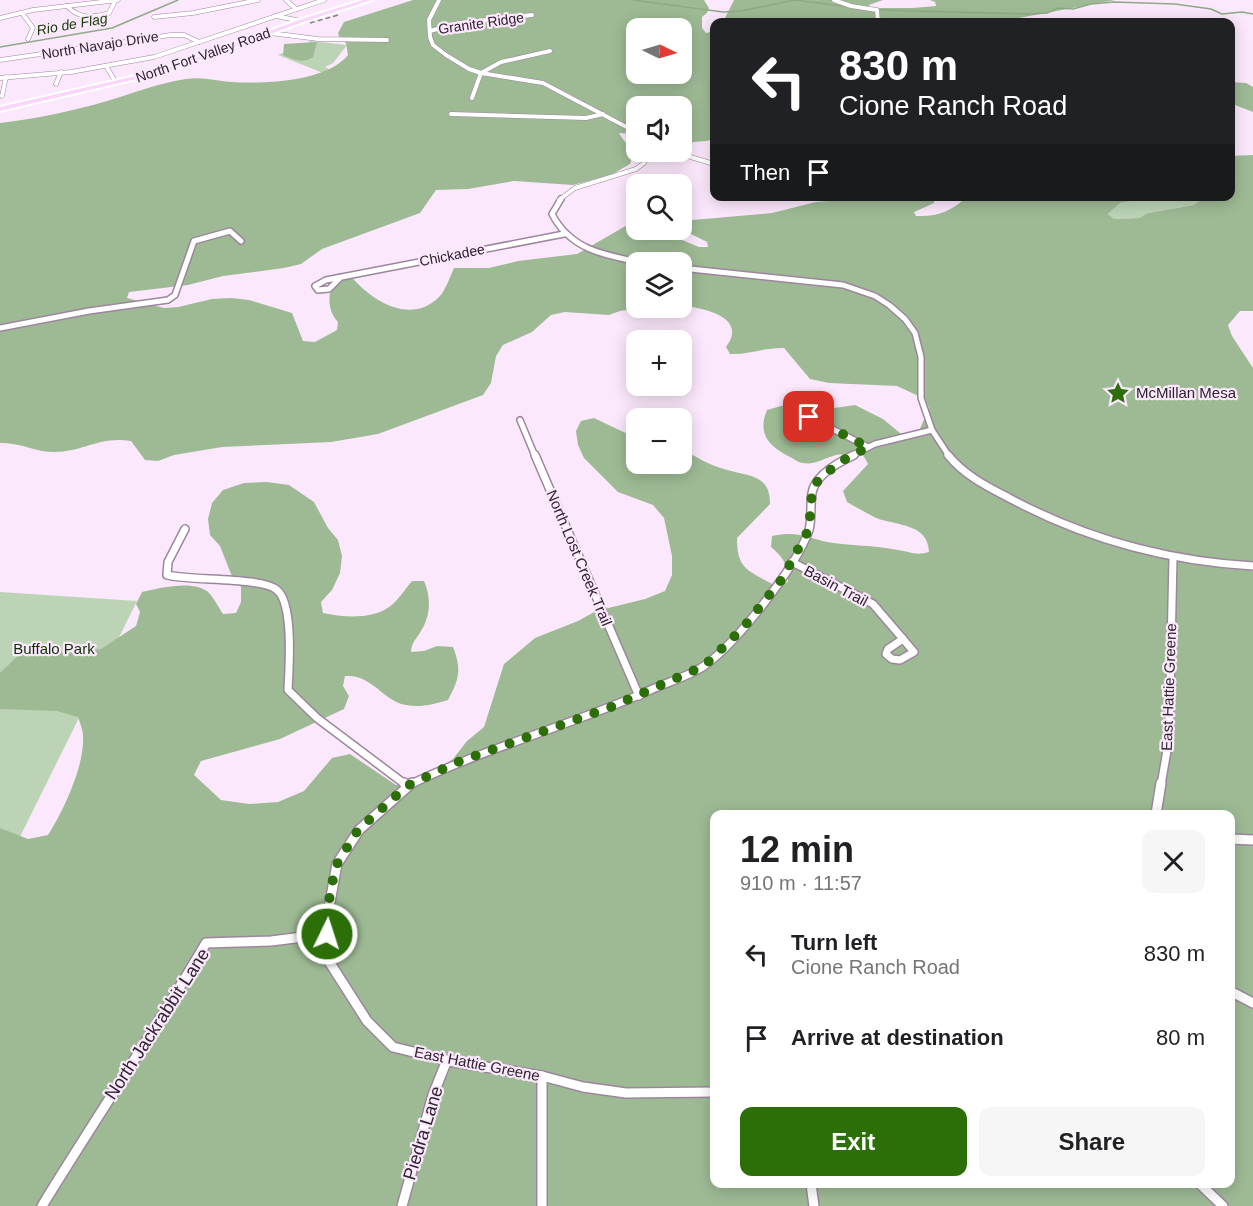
<!DOCTYPE html>
<meta charset="utf-8">
<style>
body{margin:0;font-family:Arial,sans-serif;background:#f6f6f6;color:#202124;height:100vh;display:flex;flex-direction:column;font-size:22px;white-space:nowrap}
*{box-sizing:border-box;margin:0}
p{font-size:20px;color:#757577}
.icon{flex:none;width:33px;height:33px;fill:none;stroke:currentColor;stroke-width:2;stroke-linecap:round;stroke-linejoin:round}
.map{position:relative;flex:1;overflow:hidden}
.details{position:absolute;left:710px;top:810px;width:525px;height:378px;display:flex;flex-direction:column;background:#fff;border-radius:12px;box-shadow:0 3px 15px #0003}
.details>*{flex:none}
.guide{position:absolute;left:710px;top:18px;width:525px;height:183px;border-radius:12px;box-shadow:0 3px 15px #0003;background:#202124;color:#fff;overflow:hidden}
.needle{width:39px;rotate:95deg}
.buttons{position:absolute;left:626px;top:18px;display:grid;gap:12px}
.buttons a{display:grid;place-items:center;width:66px;height:66px;border-radius:12px;background:#fff;box-shadow:0 3px 15px #0003;font-size:30px}
.pin{position:absolute;display:grid;place-items:center;width:51px;height:51px;color:#fff;margin:-26px;border-radius:12px;box-shadow:0 3px 9px #0006}
.me{position:absolute;width:66px;margin:-33px;rotate:4deg;stroke-linejoin:round;filter:drop-shadow(0 0 4px #0008)}
.turn{display:flex;align-items:center;gap:21px;height:126px;padding:0 30px;font-size:27px}
.turn .icon{width:78px;height:78px;stroke-width:2.5}
.turn b{display:block;font-size:42px;line-height:51px}
.then{display:flex;align-items:center;height:57px;padding:0 30px;background:#0003;gap:12px;font-size:22px}
.round{display:grid;place-items:center;flex:none;width:63px;height:63px;border-radius:12px;background:#f6f6f6}
.summary{display:flex;align-items:center;justify-content:space-between;height:102px;padding:0 30px}
h1{font-size:36px;font-weight:700;line-height:45px}
.primary-button{display:flex;gap:12px;margin-top:auto;padding:12px 30px}
.primary-button a{flex:1;height:69px;border-radius:12px;background:#2c6f08;color:#fff;font-size:24px;font-weight:700;line-height:69px;text-align:center}
.primary-button a+a{background:#f6f6f6;color:#202124}
ul{padding:0;list-style:none}
li{display:flex;align-items:center;gap:18px;height:84px;padding:0 30px}
li div{flex:1}
li b{display:block;font-size:22px}
li em{font-style:normal}
.map>svg:first-child{display:block}
</style>
<div class="map">
<svg width="1253" height="1206" viewBox="0 0 1253 1206">
<rect width="100%" height="100%" fill="#fce8fc"/>
<g fill="#bcd3b5">
<polygon points="311,41 347,45 333,63 325,67 331,70 323,73 278,55"/>
<polygon points="1155,197 1204,197 1194,205 1148,213 1139,218 1114,219 1108,214 1120,203"/>
<polygon points="0,592 137,601 0,877"/>
</g>
<g fill="#9eba95" fill-rule="evenodd">
<path d="M413,0H704L709,8L707,13L702,17V28L706,33L714,31V139L706,141L681,143V106H636V134L619,133C625,145 636,147 630,164L611,175L573,185L514,181L468,189L436,190L420,213L322,249L301,264L284,268L223,276L188,285L129,292L127,298L164,308L178,307L212,299L231,298L249,300L292,313L303,341L315,342L337,330L338,322C325,308 328,288 339,273H348C368,298 409,327 439,297C445,291 450,277 454,268H489L518,261L577,254L629,224H636V230H658L699,247H708L707,242L681,229V221L772,213L816,202L881,197H935L934,203L914,212L916,216C938,217 951,211 967,197H1155L1120,203L1108,214L1114,219L1139,218L1148,213L1194,205L1204,197L1230,196V156L1253,155V311H1240L1228,325L1232,336L1253,368V1206H0V828L28,839L48,835C63,812 85,765 83,736C83,730 80,723 78,717L57,711L0,709V673L25,649L42,645L56,652L78,653L101,649L136,626L140,612L136,604L142,592C159,588 191,580 207,591C213,596 219,608 223,614L236,613L241,602V587L231,574L220,546L210,535L208,519L212,503L223,490L244,483L267,482L289,485L314,502L328,528L338,540L342,556L340,573L332,590L321,602L323,613C343,617 371,620 389,607C398,601 405,589 412,581H424C431,597 431,615 421,631C416,640 412,641 411,652L424,651L437,646L453,647C462,670 459,679 448,700C434,704 421,708 406,705C383,701 372,674 345,676L343,686L349,696L344,709L280,739L201,761L194,775L221,800L249,804L278,802L304,791L332,758L350,754L396,785L417,784L453,759L467,741L484,727L504,664L535,638L578,621L596,611L645,599L665,591L672,575V556L664,518L653,505L618,492L584,458L578,445L576,431L581,421L594,418L636,438V464H681V449C695,456 709,465 724,469C748,477 770,473 770,504L737,538C737,570 748,570 774,585L788,582C789,566 783,557 771,547L772,536C799,531 803,537 827,542C850,546 874,545 898,550C912,552 915,556 929,552C928,523 897,526 876,518C866,513 856,507 847,502L843,491L868,464L863,455C852,454 840,453 830,457C821,460 813,465 803,463C799,463 794,459 790,457C769,446 757,434 767,410L781,406L800,407L814,411L855,405L883,419L906,438H916L929,408L925,399L897,386L829,383L810,379L784,348C766,347 749,355 730,354L726,347C749,317 702,307 681,306V262H636V308H641L620,311L609,315L565,312L551,315L532,332L503,345L496,356L491,383L483,395L378,434L331,442L222,447L174,455L158,461L145,460L131,441C99,436 84,452 54,452C35,452 19,442 0,443V123C35,119 73,111 107,101C134,93 159,83 186,79C199,77 210,79 222,81C255,85 326,83 348,55L346,43L340,39L338,33L344,22ZM636,28H681V74H636ZM714,814H1230V1184H714Z"/>
<polygon points="734,0 883,0 869,5 870,8 912,8 936,6 935,2 930,0 1115,0 1019,18 987,20 940,18 940,22 723,22"/>
<path d="M317,42L313,57C302,64 295,60 283,55L284,44Z"/>
<polygon points="1230,82 1246,83 1253,87 1253,112 1230,103"/>
</g>
<g fill="none" stroke-linecap="round" stroke-linejoin="round">
<g stroke="#8eaa85" stroke-width="1.5">
<polyline points="633,0 723,12 741,11 795,0 850,7"/>
<polyline points="877,10 1031,14 1047,13 1058,8 1073,9 1091,4 1114,2 1175,4 1211,9 1222,14 1242,12 1253,14"/>
<polyline points="0,47 112,28 178,0"/>
</g>
<g stroke="#9d869d" stroke-width="5">
<g id="street-far3">
<polyline points="286,0 296,9"/>
<polyline points="439,0 429,20 430,37 433,45 446,55 469,69 481,73 543,83 636,132"/>
<polyline points="834,0 851,6 877,10 878,22"/>
<path d="M67,6C79,19 93,18 109,13L115,1"/>
<polyline points="22,13 33,28 28,39"/>
<polyline points="276,16 301,21"/>
<polyline points="154,17 193,13 258,0"/>
<polyline points="0,18 33,10 118,0"/>
<polyline points="430,31 460,23 532,15"/>
<polyline points="270,33 318,39 387,40"/>
<polyline points="0,60 171,35 184,35 199,42"/>
<polyline points="106,66 115,81"/>
<polyline points="0,78 71,72 154,57 324,0"/>
<polyline points="56,84 61,72"/>
<polyline points="2,96 6,77"/>
<polyline points="472,98 481,73 501,62 550,51"/>
<polyline points="451,114 586,118 603,114"/>
<polyline points="674,152 714,164"/>
<polyline points="559,200 575,188 636,169 644,163 649,152"/>
</g>
</g>
<g stroke="#9d869d" stroke-width="8">
<g id="street-far2">
<path d="M561,199L552,214C570,249 603,255 639,262"/>
<polyline points="681,268 843,285 875,296 889,305 905,319 915,333 921,357 921,398 932,430 949,456"/>
<polyline points="340,278 329,289 318,290 315,286 326,280 564,234"/>
<polyline points="0,328 89,311 168,300 175,295 194,241 230,231 241,241"/>
<polyline points="789,407 868,447"/>
<polyline points="520,420 535,456"/>
<polyline points="851,456 875,444 932,430"/>
</g>
</g>
<g stroke="#9d869d" stroke-width="10">
<g id="street-far1">
<polyline points="535,455 639,696"/>
<path d="M948,455C965,476 988,487 1011,499C1088,540 1167,561 1253,566"/>
<path d="M185,529L168,562L167,575C191,581 262,577 277,590C294,604 289,669 288,690L317,718L406,785"/>
<polyline points="792,562 873,604 903,639"/>
<polygon points="903,639 914,652 900,660 892,659 886,654 888,649"/>
<path d="M409,785C486,748 568,726 646,692C664,683 688,677 704,666C736,644 797,566 809,530C812,519 810,505 812,493C815,475 839,462 854,455"/>
<polyline points="1161,785 1169,739 1173,558"/>
</g>
</g>
<g stroke="#9d869d" stroke-width="12">
<g id="street">
<polyline points="404,783 407,786"/>
<polyline points="412,783 359,830 337,864 327,919 327,947 330,963 367,1021 393,1047 454,1062 542,1076 583,1087 626,1093 714,1092"/>
<polyline points="1156,814 1161,783"/>
<polyline points="1230,839 1253,840"/>
<polyline points="1230,991 1253,1003"/>
<polyline points="542,1076 542,1206"/>
<polyline points="811,1184 814,1206"/>
<polyline points="1200,1184 1223,1206"/>
<path d="M42,1206C96,1118 154,1032 206,943L271,941L327,934"/>
<polyline points="402,1206 433,1095 447,1060"/>
</g>
</g>
<g stroke="#fff" stroke-width="4">
<polygon id="primary" points="363,0 372,0 303,22 166,72 0,111 0,107 162,70 299,20"/>
</g>
<use href="#street-far3" stroke="#fff" stroke-width="4"/>
<use href="#street-far2" stroke="#fff" stroke-width="5"/>
<use href="#street-far1" stroke="#fff" stroke-width="7"/>
<use href="#street" stroke="#fff" stroke-width="9"/>
<use href="#primary" fill="#fad6fb" fill-rule="evenodd"/>
<polyline stroke="#887988" stroke-width="1.5" stroke-dasharray="5 3" stroke-linecap="butt" points="310,23 338,15"/>
</g>
<g fill="none" stroke-linecap="round" stroke-linejoin="round">
<polyline stroke="#2c6f08" stroke-width="10" stroke-dasharray="0 18" points="327,934 330,891 337,864 358,830 407,786 458,762 611,707 704,666 743,628 782,579 809,529 812,491 817,482 838,463 868,447 809,417"/>
</g>
<defs>
<g id="sight-bare" transform="scale(1.8)"><path d="M0-6L1.8-2.2L6-1.7L2.9 1.2L3.7 5.4L0 3.3L-3.7 5.4L-2.9 1.2L-6-1.7L-1.8-2.2Z" fill="#2c6f08" stroke="#fce8fc" stroke-width="2.5" paint-order="stroke"/></g>
</defs>
<g fill-rule="evenodd">
<use href="#sight-bare" x="1118" y="393"/>
</g>
<g text-anchor="middle" stroke-width="4.5" stroke-linejoin="round" paint-order="stroke">
<g font-size="14" fill="#2d232d" stroke="#fce8fc">
<text transform="translate(481 23) rotate(-8)" y="5">Granite Ridge</text>
<text transform="translate(100 45) rotate(-9)" y="5">North Navajo Drive</text>
<text transform="translate(203 55) rotate(-19)" y="5">North Fort Valley Road</text>
<text transform="translate(452 255) rotate(-11)" y="5">Chickadee</text>
</g>
<g font-size="14" font-style="italic" fill="#153b04" stroke="#fce8fc">
<text transform="translate(72 24) rotate(-10)" y="5">Rio de Flag</text>
</g>
<g font-size="15" fill="#2d232d" stroke="#fce8fc" text-anchor="start">
<text x="1136" y="398">McMillan Mesa</text>
</g>
<g font-size="15" fill="#2d232d" stroke="#fce8fc">
<text transform="translate(579 558) rotate(67)" y="5">North Lost Creek Trail</text>
<text transform="translate(836 586) rotate(28)" y="5">Basin Trail</text>
<text transform="translate(1169 687) rotate(-88)" y="5">East Hattie Greene</text>
<text transform="translate(477 1064) rotate(11)" y="5">East Hattie Greene</text>
</g>
<g font-size="15" fill="#0d3200" stroke="#fce8fc">
<text x="54" y="654">Buffalo Park</text>
</g>
<g font-size="18" fill="#2d232d" stroke="#fce8fc">
<text transform="translate(157 1024) rotate(-57)" y="6">North Jackrabbit Lane</text>
<text transform="translate(423 1133) rotate(-73)" y="6">Piedra Lane</text>
</g>
</g>
</svg>
<div class="buttons">
<a><svg class="needle" viewBox="-14 -14 28 28"><path d="M0-13l5 13h-10z" fill="#e53935"/><path d="M0 13l5-13h-10z" fill="#757577"/></svg></a>
<a><svg class="icon" aria-label="sound" viewBox="0 0 24 24"><path d="M4 9h4l5-4v14l-5-4H4zM17 9q2 3 0 6"/></svg></a>
<a><svg class="icon" aria-label="search" viewBox="0 0 24 24"><circle cx="10" cy="10" r="6"/><path d="M15 15l6 6"/></svg></a>
<a><svg class="icon" aria-label="layers" viewBox="0 0 24 24"><path d="M12 4l9 5-9 5-9-5zM3 14l9 5 9-5"/></svg></a>
<a>+</a>
<a>−</a>
</div>
<div class="pin" style="left:809px;top:417px;background:#d93025"><svg class="icon" aria-label="arrive" viewBox="0 0 24 24"><path d="M6 21V4h12l-3 4 3 4H6"/></svg></div>
<svg class="me" style="left:327px;top:934px" viewBox="-20 -20 40 40"><circle r="17" fill="#2c6f08" stroke="#fff" stroke-width="3"/><path d="M0-11L8 9 0 5-8 9z" fill="#fff"/></svg>
<div class="guide">
<div class="turn"><svg class="icon" aria-label="left" viewBox="0 0 24 24"><path d="M17 20v-9H6M10 6l-5 5 5 5"/></svg><div><b>830 m</b>Cione Ranch Road</div></div>
<div class="then">Then<svg class="icon" aria-label="arrive" viewBox="0 0 24 24"><path d="M6 21V4h12l-3 4 3 4H6"/></svg></div>
</div>
<section class="details">
<div class="summary"><div><h1>12 min</h1><p>910 m · 11:57</p></div><a class="round"><svg class="icon" aria-label="close" viewBox="0 0 24 24"><path d="M6 6l12 12M18 6L6 18"/></svg></a></div>
<ul>
<li><svg class="icon" aria-label="left" viewBox="0 0 24 24"><path d="M17 20v-9H6M10 6l-5 5 5 5"/></svg><div><b>Turn left</b><p>Cione Ranch Road</p></div><em>830 m</em></li>
<li><svg class="icon" aria-label="arrive" viewBox="0 0 24 24"><path d="M6 21V4h12l-3 4 3 4H6"/></svg><div><b>Arrive at destination</b></div><em>80 m</em></li>
</ul>
<div class="primary-button"><a>Exit</a><a>Share</a></div>
</section>
</div>
